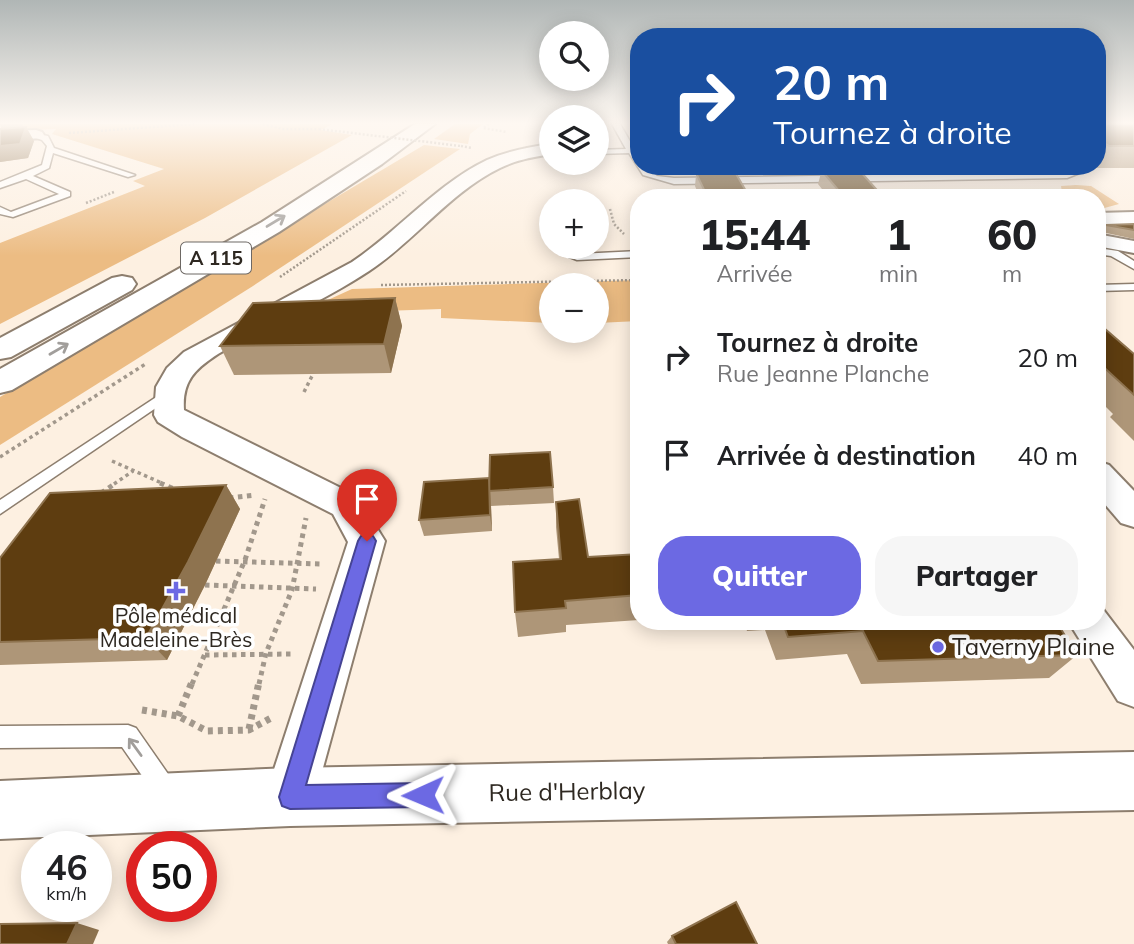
<!DOCTYPE html>
<html lang="fr">
<meta charset="utf-8">
<style>
body{margin:0;font-family:Mulish,sans-serif;background:#f6f6f6;color:#202124;height:100vh;display:flex;flex-direction:column;font-size:26px;white-space:nowrap}
*{box-sizing:border-box;margin:0}
p{font-size:23px;color:#757577}
.icon{flex:none;width:38px;height:38px;fill:none;stroke:currentColor;stroke-width:2;stroke-linecap:round;stroke-linejoin:round}
.map{position:relative;flex:1;overflow:hidden}
.sheet{position:absolute;left:630px;top:189px;width:476px;height:441px;display:flex;flex-direction:column;background:#fff;border-radius:28px;box-shadow:0 4px 18px #0003}
.sheet>*{flex:none}
.banner{position:absolute;left:630px;top:28px;width:476px;height:147px;border-radius:28px;box-shadow:0 4px 18px #0003;background:#1a4fa0;color:#fff;overflow:hidden}
.fabs{position:absolute;left:539px;top:21px;display:grid;gap:14px}
.fabs a{display:grid;place-items:center;width:70px;height:70px;border-radius:50%;background:#fff;box-shadow:0 4px 18px #0003;font-size:35px}
.speed{position:absolute;left:21px;top:831px;display:flex;gap:14px;font-size:35px;font-weight:700;text-align:center}
.speed>*{display:grid;place-content:center;width:91px;height:91px;border-radius:50%;background:#fff;box-shadow:0 4px 18px #0003;line-height:1}
.speed small{font-size:18px;font-weight:400}
.speed .limit{border:10px solid #d22;background:#fff;color:#111}
.pin{position:absolute;display:grid;place-items:center;width:60px;height:60px;color:#fff;margin:-72px -30px;border-radius:50% 50% 50% 0;rotate:-45deg;box-shadow:0 0 7px #0007}
.pin .icon{rotate:45deg}
.me{position:absolute;width:77px;margin:-38px;rotate:269deg;stroke-linejoin:round;filter:drop-shadow(0 0 5px #0008)}
.turn{display:flex;align-items:center;gap:24px;height:147px;padding:0 28px;font-size:32px}
.turn .icon{width:91px;height:91px;stroke-width:2.5}
.turn b{display:block;font-size:49px;line-height:60px}
.eta{display:flex;justify-content:space-evenly;align-items:center;height:119px;text-align:center}
.eta b{font-size:42px;font-weight:800;line-height:49px}
.button{display:flex;gap:14px;margin-top:auto;padding:14px 28px}
.button a{flex:1;height:80px;border-radius:28px;background:#6c69e3;color:#fff;font-size:28px;font-weight:800;line-height:80px;text-align:center}
.button a+a{background:#f6f6f6;color:#202124}
ul{padding:0;list-style:none}
li{display:flex;align-items:center;gap:21px;height:98px;padding:0 28px}
li div{flex:1}
li b{display:block;font-size:26px}
li em{font-style:normal}
.map>svg:first-child{display:block}
</style>
<div class="map">
<svg width="1134" height="944" viewBox="0 0 1134 944">
<rect width="100%" height="100%" fill="#fdf0e1"/>
<g fill="#ecbc83">
<polygon points="4,124 332,124 321,130 352,135 205,218 0,324 0,243 145,186 133,181 164,169 52,134 56,129 0,131"/>
<polygon points="455,124 483,124 470,134 468,144 434,139"/>
<polygon points="424,145 460,149 253,286 0,445 0,397"/>
<polygon points="1076,185 1091,186 1119,204 1097,210 1097,198 1063,198 1061,186"/>
<polygon points="639,280 639,321 597,323 597,285 551,285 551,323 441,318 441,309 297,314 352,289"/>
</g>
<g fill="none" stroke-linecap="round" stroke-linejoin="round">
<g stroke="#8d7e6e" stroke-width="3">
<g id="lane">
<polygon points="612,124 620,124 639,157 639,166 644,166 657,176 674,178 1067,172 1073,171 1072,166 1080,166 1082,172 1067,178 674,184 643,175 629,153 597,154 597,150 626,149"/>
<polygon points="33,133 48,136 54,148 135,175 128,177 53,153 49,168 33,176 70,192 70,196 13,217 0,214 0,207 11,212 59,194 26,179 0,188 0,182 42,165 47,146 42,140 33,137"/>
<polygon points="559,247 569,247 578,254 639,251 639,257 577,260 562,254"/>
<polygon points="1097,248 1118,251 1134,261 1134,269 1111,256 1097,254"/>
<polygon points="1134,284 1134,290 1097,291 1097,285"/>
<polygon points="167,390 174,394 172,397 0,514 0,500"/>
<polygon points="128,725 136,728 175,784 179,792 175,800 167,804 159,800 122,747 0,748 0,726"/>
</g>
</g>
<g stroke="#8d7e6e" stroke-width="4">
<g id="street">
<polygon points="36,130 42,132 44,135 42,138 0,141 0,131"/>
<path d="M551,144V154C533,157 516,160 500,168C450,192 415,241 369,271C321,303 267,325 218,354C195,369 182,381 184,410L357,496L385,541L315,797L308,815L290,822L272,815L265,797L348,542L333,514L182,437L158,422L154,415L156,387L167,368L184,352L352,262C398,231 437,184 487,160C508,151 529,147 551,144Z"/>
<polygon points="1134,212 1134,224 1097,225 1097,213"/>
<polygon points="1097,234 1134,241 1134,253 1097,246"/>
<polygon points="1097,461 1109,465 1134,491 1134,527 1121,523 1097,495"/>
<polygon points="1097,606 1102,608 1134,650 1134,707 1118,701 1068,621 1097,621"/>
</g>
</g>
<g stroke="#8d7e6e" stroke-width="4">
<polygon id="secondary" points="1134,752 1134,810 290,826 0,839 0,781 290,768"/>
</g>
<g stroke="#8d7e6e" stroke-width="4">
<g id="highway">
<polygon points="415,124 435,124 382,164 279,232 12,390 0,393 0,369 262,222"/>
<polygon points="122,276 132,278 136,284 132,290 11,357 0,359 0,338 112,278"/>
</g>
</g>
<g stroke="#a2988c" stroke-width="2.5" stroke-dasharray="2 2" stroke-linecap="butt">
<polyline points="263,124 283,129 319,129"/>
<polyline points="489,124 483,128 507,132"/>
<polyline points="69,133 194,124"/>
<polyline points="461,146 472,148"/>
<polyline points="86,203 114,192"/>
<polyline points="610,209 614,224 624,234"/>
<polyline points="280,277 406,191"/>
<polyline points="381,285 639,280"/>
</g>
<g stroke="#a2988c" stroke-width="3.5" stroke-dasharray="3.5 3.5" stroke-linecap="butt">
<polyline points="304,392 313,374"/>
<polyline points="0,457 147,363"/>
<polyline points="112,461 164,484"/>
<polyline points="114,484 133,471"/>
</g>
<g stroke="#a2988c" stroke-width="5" stroke-dasharray="4.5 4.5" stroke-linecap="butt">
<polyline points="160,483 174,489"/>
<polyline points="101,493 116,483"/>
<polyline points="229,498 255,495"/>
<polyline points="216,561 323,564"/>
<polyline points="205,585 316,589"/>
<polyline points="205,655 292,654"/>
<polyline points="192,684 245,560 265,499"/>
<polyline points="259,684 266,653 292,590 306,518"/>
</g>
<g stroke="#a2988c" stroke-width="7" stroke-dasharray="5 5" stroke-linecap="butt">
<polyline points="142,710 178,716 207,731 249,730 273,717"/>
<polyline points="178,716 192,682"/>
<polyline points="249,729 259,682"/>
</g>
<use href="#lane" fill="#fff" fill-rule="evenodd"/>
<use href="#street" fill="#fff" fill-rule="evenodd"/>
<use href="#secondary" fill="#fff" fill-rule="evenodd"/>
<use href="#highway" fill="#fff" fill-rule="evenodd"/>
<polyline stroke="#a2988c" stroke-width="2.5" stroke-dasharray="2 2" stroke-linecap="butt" points="319,129 461,146"/>
</g>
<g fill="#ae9678">
<polygon points="0,124 22,124 24,127 26,127 34,141 28,158 0,162 0,128 1,128"/>
<polygon points="1097,124 1134,124 1134,168 1096,168 1093,166 1097,166"/>
<polygon points="662,166 848,166 846,171 884,198 829,198 818,184 821,173 736,174 750,198 700,198 695,186 696,175 676,175 675,173 664,173"/>
<polygon points="867,166 971,166 970,170 892,172"/>
<polygon points="1134,224 1134,239 1102,232 1106,225"/>
<polygon points="395,298 402,326 391,373 234,375 220,346"/>
<polygon points="1097,322 1134,354 1134,441 1110,417 1113,414 1097,398"/>
<polygon points="489,478 553,487 554,503 491,506 492,531 424,536 419,520"/>
<polygon points="226,485 240,509 205,585 167,660 0,665 0,558"/>
<polygon points="556,502 588,557 639,554 639,620 566,625 566,632 518,637 515,612 559,559 556,527"/>
<polygon points="744,621 1055,621 1077,655 1049,678 861,684 847,654 776,660 765,630 747,631"/>
<polygon points="672,936 757,944 668,944 667,942"/>
</g>
<g fill="#8e734f">
<polygon points="26,127 34,141 28,158 0,162 0,146"/>
<polygon points="395,298 402,326 391,373 384,344"/>
<polygon points="489,478 491,506 492,531 490,515"/>
<polygon points="226,485 240,509 205,585 167,660 146,638"/>
<polygon points="77,923 99,930 93,944 67,944"/>
</g>
<g fill="#5e3d10" stroke="#8e734f" stroke-width="2">
<polygon points="1097,124 1134,124 1134,146 1109,146 1097,140"/>
<polygon points="26,127 20,144 0,146 0,129"/>
<polygon points="822,171 860,171 884,198 845,198"/>
<polygon points="735,172 750,198 708,198 696,173"/>
<polygon points="1134,224 1134,230 1106,225"/>
<polygon points="395,298 384,344 220,346 253,303"/>
<polygon points="1097,322 1134,354 1134,395 1097,361"/>
<polygon points="550,452 553,487 489,491 490,455"/>
<polygon points="489,478 490,515 419,520 424,482"/>
<polygon points="226,485 188,562 146,638 0,642 0,558 50,493"/>
<polygon points="579,499 588,557 639,554 639,595 565,601 566,608 515,612 513,562 561,559 556,502"/>
<polygon points="782,621 1056,621 1077,655 878,661 863,631 788,637"/>
<polygon points="736,902 757,944 676,944 672,936"/>
<polygon points="77,923 67,944 0,944 0,924"/>
</g>
<defs><path id="oneway-shaft" d="M-6 0H5M1.5-3L5.5 0L1.5 3" fill="none" stroke-width="1.6" stroke-linecap="round" stroke-linejoin="round" transform="scale(1.75)"/></defs>
<g stroke="#a19e9b">
<use href="#oneway-shaft" transform="translate(276 221) rotate(-31)"/>
<use href="#oneway-shaft" transform="translate(59 349) rotate(-30)"/>
<use href="#oneway-shaft" transform="translate(135 747) rotate(-126)"/>
</g>
<linearGradient id="sky" x2="0" y2="1"><stop stop-color="#b0b6b5"/><stop offset="0.48" stop-color="#fef8f2"/><stop offset="1" stop-color="#fef8f2" stop-opacity="0"/></linearGradient>
<rect width="1134" height="256" fill="url(#sky)"/>
<polygon fill="#6c69e3" stroke="#464494" stroke-width="2" points="367,534 373,536 376,541 306,785 423,783 431,786 435,795 431,803 423,807 290,809 282,806 279,797 358,541 361,536"/>
<g fill="#6c69e3" stroke="#fff" stroke-width="2.5">
<path d="M172.5 580.5h7v7h7v7h-7v7h-7v-7h-7v-7h7z"/>
<circle cx="938" cy="647" r="7"/>
</g>
<g text-anchor="middle" stroke-width="7" stroke-linejoin="round" paint-order="stroke">
<rect fill="#fff" stroke="#6d6864" stroke-width="2" x="181" y="242.5" width="70" height="31" rx="5"/>
<g font-size="19" font-weight="bold" fill="#2e2821">
<text x="216" y="265">A 115</text>
</g>
<g font-size="21" fill="#2e2821" stroke="#fff">
<text x="176" y="623">Pôle médical<tspan x="176" dy="24">Madeleine-Brès</tspan></text>
</g>
<g font-size="24" fill="#2e2821" stroke="#fff" text-anchor="start">
<text x="952" y="655">Taverny Plaine</text>
</g>
<g font-size="24" fill="#2e2821" stroke="#fff">
<text transform="translate(567 792) rotate(-1)" y="8">Rue d'Herblay</text>
</g>
</g>
</svg>
<div class="fabs">
<a><svg class="icon" aria-label="search" viewBox="0 0 24 24"><circle cx="10" cy="10" r="6"/><path d="M15 15l6 6"/></svg></a>
<a><svg class="icon" aria-label="layers" viewBox="0 0 24 24"><path d="M12 4l9 5-9 5-9-5zM3 14l9 5 9-5"/></svg></a>
<a>+</a>
<a>−</a>
</div>
<div class="speed"><div>46<small>km/h</small></div><div class="limit">50</div></div>
<div class="pin" style="left:367px;top:541px;background:#d93025"><svg class="icon" aria-label="arrive" viewBox="0 0 24 24"><path d="M6 21V4h12l-3 4 3 4H6"/></svg></div>
<svg class="me" style="left:423px;top:795px" viewBox="-20 -20 40 40"><path d="M0-17L14 15 0 8-14 15z" fill="#6c69e3" stroke="#fff" stroke-width="4"/></svg>
<div class="banner">
<div class="turn"><svg class="icon" aria-label="right" viewBox="0 0 24 24"><path d="M7 20v-9h11M14 6l5 5-5 5"/></svg><div><b>20 m</b>Tournez à droite</div></div>
</div>
<section class="sheet">
<div class="eta">
<div><b>15:44</b><p>Arrivée</p></div>
<div><b>1</b><p>min</p></div>
<div><b>60</b><p>m</p></div>
</div>
<ul>
<li><svg class="icon" aria-label="right" viewBox="0 0 24 24"><path d="M7 20v-9h11M14 6l5 5-5 5"/></svg><div><b>Tournez à droite</b><p>Rue Jeanne Planche</p></div><em>20 m</em></li>
<li><svg class="icon" aria-label="arrive" viewBox="0 0 24 24"><path d="M6 21V4h12l-3 4 3 4H6"/></svg><div><b>Arrivée à destination</b></div><em>40 m</em></li>
</ul>
<div class="button"><a>Quitter</a><a>Partager</a></div>
</section>
</div>
